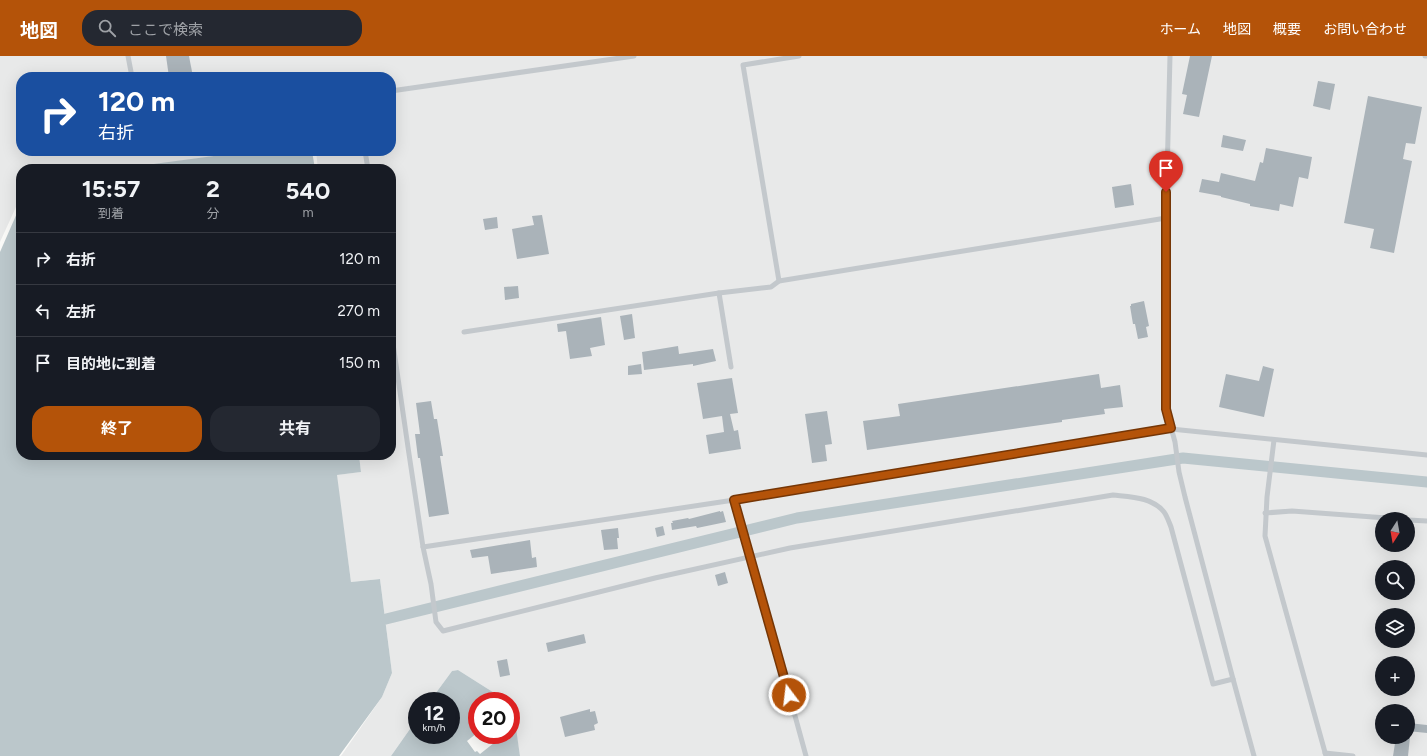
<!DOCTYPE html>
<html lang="ja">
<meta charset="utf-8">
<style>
body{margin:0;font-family:Figtree,"Noto Sans JP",sans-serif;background:#242831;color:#f1f3f6;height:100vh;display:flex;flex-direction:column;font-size:15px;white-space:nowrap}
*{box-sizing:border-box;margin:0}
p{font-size:13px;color:#9ea1a6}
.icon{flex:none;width:22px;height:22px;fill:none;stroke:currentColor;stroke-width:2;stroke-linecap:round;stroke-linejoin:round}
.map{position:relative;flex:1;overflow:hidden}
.drawer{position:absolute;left:16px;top:108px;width:380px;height:296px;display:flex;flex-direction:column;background:#171b24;border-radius:16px;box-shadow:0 4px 16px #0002}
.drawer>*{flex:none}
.hud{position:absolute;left:16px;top:16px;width:380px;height:84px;border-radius:16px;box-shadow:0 4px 16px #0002;background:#1a4fa0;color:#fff;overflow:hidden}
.needle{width:26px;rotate:191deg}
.controls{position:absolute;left:1375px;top:456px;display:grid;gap:8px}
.controls a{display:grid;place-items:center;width:40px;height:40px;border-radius:50%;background:#171b24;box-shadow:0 4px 16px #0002;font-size:20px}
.speed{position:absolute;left:408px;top:636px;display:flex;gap:8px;font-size:20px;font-weight:700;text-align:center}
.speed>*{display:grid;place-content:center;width:52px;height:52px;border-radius:50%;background:#171b24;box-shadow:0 4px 16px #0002;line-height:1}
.speed small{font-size:10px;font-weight:400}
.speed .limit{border:6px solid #d22;background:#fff;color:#111}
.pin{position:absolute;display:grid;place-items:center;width:34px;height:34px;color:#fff;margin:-41px -17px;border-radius:50% 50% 50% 0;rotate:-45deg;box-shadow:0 0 4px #0007}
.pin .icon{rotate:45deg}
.me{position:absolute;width:44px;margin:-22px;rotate:345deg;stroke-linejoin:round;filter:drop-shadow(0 0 3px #0008)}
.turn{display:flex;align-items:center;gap:14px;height:84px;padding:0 16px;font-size:18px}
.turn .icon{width:52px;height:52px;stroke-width:2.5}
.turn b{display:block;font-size:28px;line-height:34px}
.eta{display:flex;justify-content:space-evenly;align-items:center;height:68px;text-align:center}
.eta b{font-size:24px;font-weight:700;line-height:28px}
.button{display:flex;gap:8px;margin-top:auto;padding:8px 16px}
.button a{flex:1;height:46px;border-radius:16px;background:#b45309;color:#fff;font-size:16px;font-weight:700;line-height:46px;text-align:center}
.button a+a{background:#242831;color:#f1f3f6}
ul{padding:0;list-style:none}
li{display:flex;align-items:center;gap:12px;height:52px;padding:0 16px;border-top:1px solid #363941}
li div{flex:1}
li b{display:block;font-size:15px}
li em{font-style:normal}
header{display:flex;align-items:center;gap:24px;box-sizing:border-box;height:56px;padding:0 20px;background:#b45309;color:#fff}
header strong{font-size:19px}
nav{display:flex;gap:22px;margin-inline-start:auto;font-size:14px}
.search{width:280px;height:36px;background:#242831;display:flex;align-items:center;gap:10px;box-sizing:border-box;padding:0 14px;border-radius:16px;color:#9ea1a6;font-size:15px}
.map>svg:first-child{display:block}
</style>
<header>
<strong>地図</strong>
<div class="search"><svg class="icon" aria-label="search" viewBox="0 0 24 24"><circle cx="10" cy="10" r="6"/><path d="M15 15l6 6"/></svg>ここで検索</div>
<nav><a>ホーム</a><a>地図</a><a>概要</a><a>お問い合わせ</a></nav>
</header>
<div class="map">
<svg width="1427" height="700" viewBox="0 0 1427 700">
<rect width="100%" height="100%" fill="#fafaf8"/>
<path fill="#e8e9e9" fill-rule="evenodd" d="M0,0H1427V700H520L511,645H507L458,614L452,615L430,645H417V663L391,700H341L382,641L392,617L380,523L351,526L336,419L361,416L359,399H391V113H318L316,95H391V21H21V95H251L124,113H21V140L0,186ZM1382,463H1408V489H1382ZM1382,511H1408V537H1382ZM1382,559H1408V585H1382ZM1382,607H1408V633H1382ZM1382,655H1408V681H1382Z"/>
<g fill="#bbc7cb">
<polygon points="251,95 312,95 315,113 116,113"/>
<polygon points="21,148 21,399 359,399 361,416 337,419 351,526 380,523 392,617 382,641 339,700 0,700 0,196"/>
<polygon points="458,614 507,645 477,645 477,677 467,685 475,696 477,695 480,698 504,679 511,679 511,673 512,675 516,672 520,700 391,700 417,663 417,679 451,679 451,645 430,645 452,615"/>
</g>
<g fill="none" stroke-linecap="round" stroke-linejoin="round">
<polyline stroke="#bbc7cb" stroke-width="11" points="386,563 797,462 1183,402 1427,426"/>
</g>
<g fill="#aab3b9">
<polygon points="166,0 189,0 193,21 169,21"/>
<polygon points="1190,0 1212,0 1199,61 1183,58 1187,39 1182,38"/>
<polygon points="1318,25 1335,28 1330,54 1313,50"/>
<polygon points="1368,40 1422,51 1415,88 1406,87 1403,103 1412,105 1394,197 1370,192 1374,173 1344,167"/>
<polygon points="1223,79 1246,84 1243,95 1221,91"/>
<polygon points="1266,92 1312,101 1308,123 1299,121 1293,151 1280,148 1279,155 1250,150 1250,148 1221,141 1221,140 1199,136 1202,123 1219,126 1221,117 1255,125 1260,106 1263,107"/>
<polygon points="1131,128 1134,149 1115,152 1112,131"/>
<polygon points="542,159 549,198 517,203 512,173 534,169 532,160"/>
<polygon points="497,161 498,172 485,174 483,163"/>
<polygon points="518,230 519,242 505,244 504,231"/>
<polygon points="1144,245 1149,270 1146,271 1148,281 1138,283 1135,268 1133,268 1130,250 1131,250 1131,248"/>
<polygon points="632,258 635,282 624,284 620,260"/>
<polygon points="601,261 605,289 590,292 592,300 570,303 566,275 558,276 557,268"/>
<polygon points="678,290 679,298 713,293 716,305 693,310 693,308 644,314 642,296"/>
<polygon points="641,308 642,318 628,319 628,310"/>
<polygon points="1263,310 1274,313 1264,361 1219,351 1226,318 1259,325"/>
<polygon points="1099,318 1101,332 1120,329 1123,351 1104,353 1105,358 1062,364 1062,366 867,394 863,365 900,360 898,348"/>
<polygon points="732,322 738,357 730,358 734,375 738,374 741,393 709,398 706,379 724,376 722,360 703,363 697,327"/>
<polygon points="431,345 434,363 437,363 443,400 440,400 449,458 429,461 420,402 418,402 415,378 420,378 416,347"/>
<polygon points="827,355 832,388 825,389 827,405 812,407 805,358"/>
<polygon points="720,455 720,456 723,455 726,466 697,472 696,470 672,474 671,467 673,467 672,465 688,462 689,463"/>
<polygon points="663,470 665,479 657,481 655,472"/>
<polygon points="618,472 619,482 617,482 618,493 604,494 601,474"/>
<polygon points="530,484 532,502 536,501 537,511 491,518 488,500 472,502 470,494"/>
<polygon points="725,516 728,527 718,530 715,519"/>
<polygon points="584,578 586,587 548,596 546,587"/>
<polygon points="507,603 510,619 500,621 497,605"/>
<polygon points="590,653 590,656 595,655 598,667 594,669 595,674 565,681 560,661"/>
<polygon points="1408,667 1427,669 1427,677 1408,675"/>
<polygon points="1396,681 1410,681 1408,700 1393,700"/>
</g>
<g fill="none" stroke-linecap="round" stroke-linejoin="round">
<g stroke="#c3c8cc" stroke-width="5">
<polyline points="128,0 132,21"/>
<polyline points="1170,0 1166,162 1166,353 1175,386 1179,416 1185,441 1233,623"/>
<polyline points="1425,0 1427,0"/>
<polyline points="391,35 634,0"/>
<polyline points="365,95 368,113"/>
<polyline points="779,225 743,9 799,0"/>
<polyline points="719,237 731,311"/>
<path d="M391,274L409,398L423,491L431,528L436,566L443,575L655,522L790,492L1113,439C1131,441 1152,441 1164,456C1167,460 1169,466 1171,471L1213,628L1233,623L1254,700"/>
<polyline points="464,276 719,237 771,231 779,225 1166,162"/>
<polyline points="1274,384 1267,441 1265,480 1326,700"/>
<polyline points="734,444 760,532 806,700"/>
<polyline points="1265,457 1292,455 1400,463"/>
<polyline points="1408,464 1427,465"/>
<polyline points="423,491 734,444 1171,373 1427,399"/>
<polyline points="1325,697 1353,700"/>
</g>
</g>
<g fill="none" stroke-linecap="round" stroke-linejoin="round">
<g stroke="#753606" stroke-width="10">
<polyline id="route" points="789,639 734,444 1171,372 1166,353 1166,136"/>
</g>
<use href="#route" stroke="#b45309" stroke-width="7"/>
</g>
</svg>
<div class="controls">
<a><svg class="needle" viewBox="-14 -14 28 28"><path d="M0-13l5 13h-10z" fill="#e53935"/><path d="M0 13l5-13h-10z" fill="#9ea1a6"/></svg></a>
<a><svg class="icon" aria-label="search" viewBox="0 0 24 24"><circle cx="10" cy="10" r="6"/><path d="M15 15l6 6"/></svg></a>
<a><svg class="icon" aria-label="layers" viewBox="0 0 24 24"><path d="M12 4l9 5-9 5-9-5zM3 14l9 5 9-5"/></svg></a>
<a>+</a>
<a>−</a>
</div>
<div class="speed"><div>12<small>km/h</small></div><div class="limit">20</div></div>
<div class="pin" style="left:1166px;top:136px;background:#d93025"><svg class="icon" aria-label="arrive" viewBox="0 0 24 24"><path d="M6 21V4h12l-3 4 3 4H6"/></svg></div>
<svg class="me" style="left:789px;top:639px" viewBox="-20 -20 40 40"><circle r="17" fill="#b45309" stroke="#fff" stroke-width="3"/><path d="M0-11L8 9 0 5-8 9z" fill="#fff"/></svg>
<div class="hud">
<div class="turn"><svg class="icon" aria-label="right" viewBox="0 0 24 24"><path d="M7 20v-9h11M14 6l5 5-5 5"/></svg><div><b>120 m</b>右折</div></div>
</div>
<section class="drawer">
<div class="eta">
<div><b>15:57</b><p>到着</p></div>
<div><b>2</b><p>分</p></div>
<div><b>540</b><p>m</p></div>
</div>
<ul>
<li><svg class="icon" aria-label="right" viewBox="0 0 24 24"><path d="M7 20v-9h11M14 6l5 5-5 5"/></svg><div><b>右折</b></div><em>120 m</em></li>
<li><svg class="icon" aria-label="left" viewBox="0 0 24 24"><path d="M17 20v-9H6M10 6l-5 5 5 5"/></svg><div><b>左折</b></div><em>270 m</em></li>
<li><svg class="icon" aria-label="arrive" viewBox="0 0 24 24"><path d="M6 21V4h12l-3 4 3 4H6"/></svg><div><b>目的地に到着</b></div><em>150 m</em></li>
</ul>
<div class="button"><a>終了</a><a>共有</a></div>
</section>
</div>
